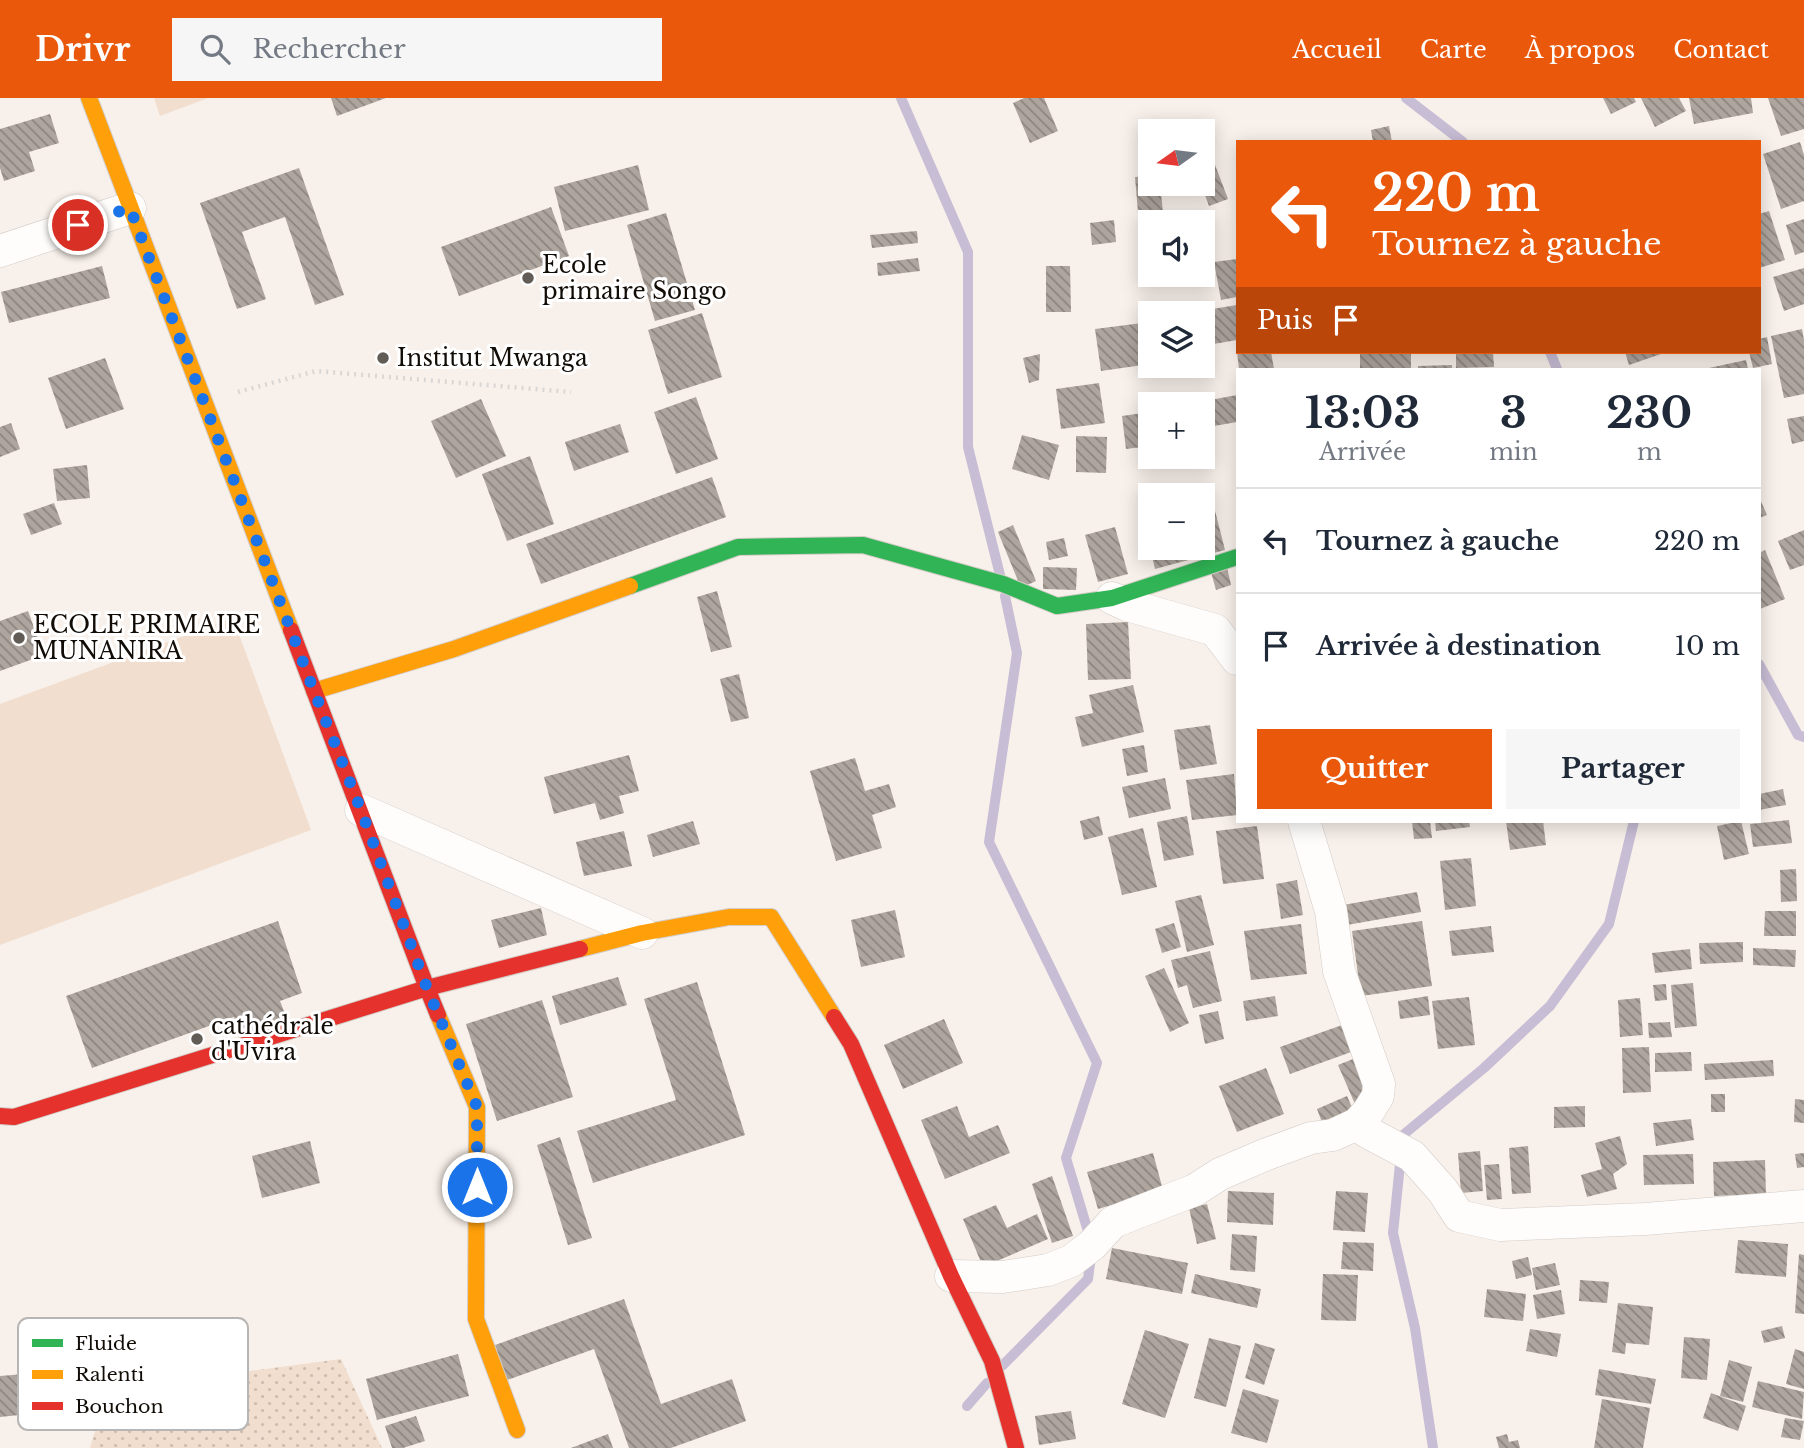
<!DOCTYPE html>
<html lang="fr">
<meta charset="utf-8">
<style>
body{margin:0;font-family:"Libre Baskerville",serif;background:#f6f6f7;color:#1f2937;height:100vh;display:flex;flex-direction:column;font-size:26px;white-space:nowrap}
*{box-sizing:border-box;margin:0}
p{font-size:23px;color:#747a83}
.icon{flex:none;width:38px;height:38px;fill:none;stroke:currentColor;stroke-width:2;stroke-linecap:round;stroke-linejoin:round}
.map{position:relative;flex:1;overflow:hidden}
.sheet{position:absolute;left:1236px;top:270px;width:525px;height:455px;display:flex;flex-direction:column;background:#fff;border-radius:0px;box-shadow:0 4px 18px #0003}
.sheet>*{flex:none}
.banner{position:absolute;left:1236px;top:42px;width:525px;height:214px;border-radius:0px;box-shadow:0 4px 18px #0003;background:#ea580c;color:#fff;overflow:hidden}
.needle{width:46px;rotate:256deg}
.fabs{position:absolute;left:1138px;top:21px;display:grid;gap:14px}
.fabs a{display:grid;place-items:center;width:77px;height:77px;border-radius:0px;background:#fff;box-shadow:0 4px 18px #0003;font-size:35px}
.pin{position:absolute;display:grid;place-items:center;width:60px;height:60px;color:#fff;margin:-30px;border:4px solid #fff;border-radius:50%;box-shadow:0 2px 7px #0007}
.me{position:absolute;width:77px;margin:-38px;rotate:0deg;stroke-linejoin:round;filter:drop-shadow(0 0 5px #0008)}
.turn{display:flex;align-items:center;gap:24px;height:147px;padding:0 21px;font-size:32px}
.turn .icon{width:91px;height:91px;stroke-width:2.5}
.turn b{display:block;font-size:49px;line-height:60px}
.then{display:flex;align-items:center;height:66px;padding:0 21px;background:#0003;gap:14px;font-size:26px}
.eta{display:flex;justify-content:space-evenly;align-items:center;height:119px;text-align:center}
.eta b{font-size:42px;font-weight:700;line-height:49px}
.action{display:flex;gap:14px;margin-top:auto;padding:14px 21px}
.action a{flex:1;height:80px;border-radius:0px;background:#ea580c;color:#fff;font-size:28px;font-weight:700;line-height:80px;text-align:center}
.action a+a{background:#f6f6f7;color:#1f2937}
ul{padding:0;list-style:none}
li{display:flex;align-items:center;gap:21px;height:105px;padding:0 21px;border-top:2px solid #e0e1e3}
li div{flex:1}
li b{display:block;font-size:26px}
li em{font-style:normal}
header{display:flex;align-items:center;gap:42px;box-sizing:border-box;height:98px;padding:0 35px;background:#ea580c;color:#fff}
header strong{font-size:33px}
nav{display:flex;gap:38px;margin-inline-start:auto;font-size:24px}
.search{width:490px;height:63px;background:#f6f6f7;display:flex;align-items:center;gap:18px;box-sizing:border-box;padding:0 24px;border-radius:0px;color:#747a83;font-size:26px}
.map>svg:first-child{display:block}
</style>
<header>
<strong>Drivr</strong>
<div class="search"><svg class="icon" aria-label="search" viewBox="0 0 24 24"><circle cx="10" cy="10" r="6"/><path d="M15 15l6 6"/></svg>Rechercher</div>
<nav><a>Accueil</a><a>Carte</a><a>À propos</a><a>Contact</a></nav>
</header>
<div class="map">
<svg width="1804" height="1350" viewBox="0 0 1804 1350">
<defs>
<pattern id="park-dots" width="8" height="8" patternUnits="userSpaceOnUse" patternTransform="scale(1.75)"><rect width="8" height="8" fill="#f1dece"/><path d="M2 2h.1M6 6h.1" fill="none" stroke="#cebdaf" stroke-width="1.8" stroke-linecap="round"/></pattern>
<pattern id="building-back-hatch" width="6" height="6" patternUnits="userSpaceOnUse" patternTransform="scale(1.75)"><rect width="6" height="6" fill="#aea59e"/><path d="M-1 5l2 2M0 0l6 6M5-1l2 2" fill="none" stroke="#8c857f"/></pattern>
</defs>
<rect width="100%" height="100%" fill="#f8f0ea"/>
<g fill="#f1dece">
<polygon points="154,0 208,0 160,18"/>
<polygon points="233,520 311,732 0,847 0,606"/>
</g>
<polygon fill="url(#park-dots)" points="341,1261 382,1350 90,1350 108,1292"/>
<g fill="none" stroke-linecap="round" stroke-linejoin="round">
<g stroke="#c7bdd5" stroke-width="10">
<polyline points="901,0 968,154 968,349 1000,477"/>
<polyline points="1406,0 1463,44"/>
<polyline points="1550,254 1557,271"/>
<polyline points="1005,498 1017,555 989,744 1097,965 1066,1060 1090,1140"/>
<polyline points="1759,566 1798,637 1804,639"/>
<polyline points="1002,1268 1088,1181 1091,1158"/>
<polyline points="967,1308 987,1285"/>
<polyline points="1433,1350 1415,1230 1393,1135 1403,1037 1484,970 1550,908 1609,826 1634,723"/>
</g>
</g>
<g fill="url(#building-back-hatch)">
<polygon points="331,0 386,0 337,18"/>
<polygon points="1024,0 1044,0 1058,33 1030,45 1013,5"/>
<polygon points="1603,0 1634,0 1636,4 1611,16"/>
<polygon points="1641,0 1679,0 1686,13 1655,29"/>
<polygon points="1689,0 1751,0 1753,15 1694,26"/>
<polygon points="1768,0 1804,0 1804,31 1781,38"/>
<polygon points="50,16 59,45 29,54 35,73 4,83 0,70 0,31"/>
<polygon points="1389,28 1392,44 1373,44 1371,32"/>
<polygon points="1800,44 1804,57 1804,103 1781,111 1763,56"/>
<polygon points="1212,59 1228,101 1209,108 1201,86 1202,62"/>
<polygon points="638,67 649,112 565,133 554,89"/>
<polygon points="299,70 344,197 315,207 285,119 242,134 266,201 237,211 200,105"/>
<polygon points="1150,78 1150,86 1160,86 1164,124 1150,124 1150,137 1140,138 1135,79"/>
<polygon points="551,109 569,158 459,198 441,149"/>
<polygon points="1769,113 1785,162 1759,170 1759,116"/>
<polygon points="666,115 695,212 655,223 627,127"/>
<polygon points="1804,121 1804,154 1795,157 1786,127"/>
<polygon points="1114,122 1116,144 1092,147 1090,125"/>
<polygon points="917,133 918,145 872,150 870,137"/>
<polygon points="918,160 920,173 878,178 877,165"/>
<polygon points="1237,161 1237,199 1221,202 1214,164"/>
<polygon points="102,168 110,200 9,225 1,194"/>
<polygon points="1046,168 1070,168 1071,214 1046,214"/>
<polygon points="1804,170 1804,206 1784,213 1773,179"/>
<polygon points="1237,207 1237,242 1202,248 1202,215 1194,214"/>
<polygon points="702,215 722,279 668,296 648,232"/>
<polygon points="1150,224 1150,266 1101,273 1095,231"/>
<polygon points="1802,231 1804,242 1804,296 1784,300 1771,238"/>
<polygon points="1767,239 1772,266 1753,270 1749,254 1759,254 1759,241"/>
<polygon points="1237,254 1271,254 1274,271 1239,271"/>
<rect x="1360" y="254" width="51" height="17"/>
<polygon points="1456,254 1493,254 1494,269 1456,270"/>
<polygon points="1625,254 1660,254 1661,256 1629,267"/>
<polygon points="1040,256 1039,282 1029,285 1023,260"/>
<polygon points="105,260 124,311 66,331 48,280"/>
<polygon points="1746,262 1748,271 1709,271 1709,270"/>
<polygon points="1452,267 1452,271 1418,271 1418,268"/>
<polygon points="1099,285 1105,325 1061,331 1056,291"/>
<polygon points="1237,297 1237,324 1202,330 1202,306 1189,306"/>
<polygon points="696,299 718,361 676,376 654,314"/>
<polygon points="481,301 506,358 456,380 431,323"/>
<polygon points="1150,314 1150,348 1126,351 1122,318"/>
<polygon points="1804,318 1804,343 1792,346 1787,321"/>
<polygon points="11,325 20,351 0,359 0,329"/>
<polygon points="620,326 629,354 574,373 565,344"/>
<polygon points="1022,337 1059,347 1049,382 1012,371"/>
<polygon points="1076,338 1107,339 1106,375 1076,374"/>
<polygon points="530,358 554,426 507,443 482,376"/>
<polygon points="87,367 90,400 57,403 53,371"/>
<polygon points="712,379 726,419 541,486 526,446"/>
<polygon points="1759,399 1767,417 1759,420"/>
<polygon points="1212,401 1225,452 1155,471 1150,450 1202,450 1202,404"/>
<polygon points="54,405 62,426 31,437 23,416"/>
<polygon points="1150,418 1150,446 1149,446 1142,420"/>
<polygon points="1013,427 1036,483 1021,490 998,434"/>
<polygon points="1115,429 1128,476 1098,484 1085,437"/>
<polygon points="1804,432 1804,467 1790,472 1778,443"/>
<polygon points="1064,440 1068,458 1049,462 1046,444"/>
<polygon points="1765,452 1785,501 1760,511 1759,455"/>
<polygon points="1043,469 1077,470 1076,492 1043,491"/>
<polygon points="1227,469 1231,487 1216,492 1211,474"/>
<polygon points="717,493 732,549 711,554 697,499"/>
<polygon points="28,513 44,557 0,573 0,523"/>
<polygon points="1128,524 1131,581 1088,582 1086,526"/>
<polygon points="739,576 749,620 731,624 720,581"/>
<polygon points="1133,587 1144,634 1082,649 1075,619 1093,615 1089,597"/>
<polygon points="1210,627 1217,666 1180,672 1174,632"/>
<polygon points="1144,647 1148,674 1127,678 1122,651"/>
<polygon points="629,657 639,693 619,698 624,715 600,722 595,705 554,716 544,679"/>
<polygon points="855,660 865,693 889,686 896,709 872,717 882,750 836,763 810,673"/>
<polygon points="1234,676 1237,717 1192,722 1186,682"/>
<polygon points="1165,680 1171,711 1129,720 1122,689"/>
<polygon points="1783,691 1786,707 1759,712 1759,696"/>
<polygon points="1099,718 1103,737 1084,742 1080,723"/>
<polygon points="1187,718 1194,757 1164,763 1157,724"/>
<polygon points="1789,722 1792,745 1753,749 1750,726"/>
<polygon points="693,723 700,746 653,759 647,737"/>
<polygon points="1412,723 1430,723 1432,740 1414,741"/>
<polygon points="1435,723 1469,723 1470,729 1436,733"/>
<polygon points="1506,723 1543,723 1546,747 1510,752"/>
<polygon points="1741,723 1749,756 1724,762 1717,728"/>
<polygon points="1257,728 1264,781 1223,786 1216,733"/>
<polygon points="1143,730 1157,789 1122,797 1108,739"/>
<polygon points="624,733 632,768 584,778 576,744"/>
<polygon points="1471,760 1476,808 1445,812 1440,763"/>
<polygon points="1796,771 1797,803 1781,804 1780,772"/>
<polygon points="1297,782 1303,817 1281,821 1276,786"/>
<polygon points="1417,794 1421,814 1347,827 1343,807"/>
<polygon points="1201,797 1214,847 1187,854 1175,803"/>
<polygon points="541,810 547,837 499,850 491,822"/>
<polygon points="895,812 905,859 861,869 851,822"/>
<polygon points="1765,813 1796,813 1796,838 1764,838"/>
<polygon points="278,823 302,895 280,903 287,921 240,937 234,919 92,970 66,898"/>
<polygon points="1422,823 1432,888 1361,898 1352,833"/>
<polygon points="1174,825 1181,849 1162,855 1155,831"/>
<polygon points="1301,826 1307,876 1251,882 1244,833"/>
<polygon points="1491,828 1494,854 1452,858 1449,833"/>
<polygon points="1743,844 1743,864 1700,866 1699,845"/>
<polygon points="1753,850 1796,852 1795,869 1753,867"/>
<polygon points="1690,851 1692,871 1655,875 1652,855"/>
<polygon points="1210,853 1222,903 1193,910 1187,887 1178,890 1171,862"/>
<polygon points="1164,870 1189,925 1170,934 1145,878"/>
<polygon points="618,879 627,907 560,927 552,898"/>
<polygon points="697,884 745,1037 593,1085 577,1033 676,1002 644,901"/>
<polygon points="1693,885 1697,928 1675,930 1671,887"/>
<polygon points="1666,886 1667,902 1655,903 1653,887"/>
<polygon points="1275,898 1278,918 1246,923 1243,903"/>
<polygon points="1428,898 1430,917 1400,921 1398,903"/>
<polygon points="1469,899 1475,947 1438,951 1432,903"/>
<polygon points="1640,900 1643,937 1620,939 1618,902"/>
<polygon points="542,902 573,999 497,1023 466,926"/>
<polygon points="1218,913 1224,941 1205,946 1199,917"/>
<polygon points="944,921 963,965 903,991 884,947"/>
<polygon points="1670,924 1672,939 1649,940 1648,925"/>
<polygon points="1345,926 1354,953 1290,976 1280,949"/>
<polygon points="1649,949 1651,994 1623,995 1622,950"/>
<polygon points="1691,954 1692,973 1655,974 1655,955"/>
<polygon points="1358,959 1374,997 1355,1006 1338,967"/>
<polygon points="1773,962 1774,978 1705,982 1704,966"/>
<polygon points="1266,970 1284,1016 1237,1034 1219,988"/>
<rect x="1711" y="996" width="14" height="18"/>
<polygon points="1347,998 1354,1014 1323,1027 1317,1011"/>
<polygon points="1795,1001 1804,1002 1804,1025 1794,1024"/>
<polygon points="957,1008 969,1039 998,1027 1010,1055 945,1081 921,1022"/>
<polygon points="1585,1008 1585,1029 1554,1030 1554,1009"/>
<polygon points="1691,1021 1694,1042 1656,1048 1653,1025"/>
<polygon points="1620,1038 1627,1066 1613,1076 1617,1091 1587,1099 1581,1077 1602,1071 1595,1045"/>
<polygon points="560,1039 592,1140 568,1147 537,1047"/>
<polygon points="310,1043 320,1085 262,1100 252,1058"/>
<polygon points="1528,1048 1531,1095 1512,1096 1509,1050"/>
<polygon points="1480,1053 1483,1093 1461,1095 1458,1055"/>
<polygon points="1153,1055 1163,1092 1098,1111 1087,1074"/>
<polygon points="1804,1055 1804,1069 1797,1070 1795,1056"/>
<polygon points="1693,1056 1694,1086 1644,1087 1643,1057"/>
<polygon points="1765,1062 1766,1096 1714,1098 1713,1064"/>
<polygon points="1499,1066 1502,1101 1487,1102 1484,1067"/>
<polygon points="1052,1078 1073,1138 1052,1145 1032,1086"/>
<polygon points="1228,1093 1274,1095 1273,1127 1227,1124"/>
<polygon points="1336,1093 1368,1095 1365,1134 1333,1132"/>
<polygon points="1207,1106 1216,1141 1197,1146 1189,1110"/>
<polygon points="996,1107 1007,1130 1037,1116 1048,1141 983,1169 963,1121"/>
<polygon points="1232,1136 1257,1138 1255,1174 1230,1172"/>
<polygon points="1738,1142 1788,1146 1786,1179 1735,1175"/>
<polygon points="1343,1144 1374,1145 1373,1173 1341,1171"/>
<polygon points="1112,1150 1188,1165 1182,1196 1106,1181"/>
<polygon points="1799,1156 1804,1157 1804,1216 1795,1215"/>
<polygon points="1528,1159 1532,1177 1516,1181 1512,1163"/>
<polygon points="1555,1165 1560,1187 1536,1192 1532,1170"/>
<polygon points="1195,1176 1261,1191 1257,1210 1191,1195"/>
<polygon points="1323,1176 1358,1177 1356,1223 1321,1222"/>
<polygon points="1580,1182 1609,1184 1607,1205 1579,1203"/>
<polygon points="1487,1191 1526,1196 1523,1223 1484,1219"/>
<polygon points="1561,1192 1565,1216 1537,1221 1533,1197"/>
<polygon points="624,1201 661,1306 732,1281 746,1323 671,1350 629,1350 594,1251 507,1282 495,1247"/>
<polygon points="1618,1205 1653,1209 1649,1247 1626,1245 1625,1256 1612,1254"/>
<polygon points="1782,1228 1785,1240 1764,1245 1761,1233"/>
<polygon points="1530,1231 1561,1236 1557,1259 1526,1253"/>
<polygon points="1145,1232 1189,1246 1165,1320 1122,1306"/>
<polygon points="1684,1239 1710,1241 1707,1282 1681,1280"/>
<polygon points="1209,1240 1241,1248 1226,1309 1194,1300"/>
<polygon points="1255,1245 1275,1251 1264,1287 1245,1280"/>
<polygon points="1795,1251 1804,1254 1804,1291 1786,1286"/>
<polygon points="458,1256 469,1298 377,1322 366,1281"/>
<polygon points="1729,1262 1752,1269 1743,1304 1720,1298"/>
<polygon points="1599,1271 1656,1281 1651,1306 1595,1297"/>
<polygon points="74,1272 78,1311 0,1319 0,1278"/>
<polygon points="1758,1283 1804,1294 1802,1321 1752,1309"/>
<polygon points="1243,1291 1279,1302 1267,1345 1231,1335"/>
<polygon points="1711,1295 1746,1308 1738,1333 1703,1320"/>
<polygon points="1602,1301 1650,1310 1643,1350 1594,1350"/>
<polygon points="1071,1313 1076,1341 1039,1347 1035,1318"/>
<polygon points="416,1318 425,1343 403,1350 392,1350 385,1328"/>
<polygon points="1785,1320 1804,1323 1800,1342 1781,1339"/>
<polygon points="608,1336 613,1350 571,1350"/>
<polygon points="1507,1336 1509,1344 1518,1342 1520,1350 1499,1350 1496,1339"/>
</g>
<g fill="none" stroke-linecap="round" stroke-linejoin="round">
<g stroke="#d3ccc7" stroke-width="33">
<g id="street">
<polyline points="0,153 130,110"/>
<polyline points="1112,500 1127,507 1215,532 1237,561"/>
<polyline points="361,712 642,835"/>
<polyline points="1357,1026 1367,1034 1412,1058 1443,1093 1459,1118 1500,1127 1645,1121 1804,1108"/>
<polyline points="951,1178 1003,1179 1048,1172 1071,1163 1092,1147 1113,1124 1195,1092 1220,1076 1267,1056 1311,1040 1333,1037 1357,1026 1368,1014 1378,998 1379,986 1339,873 1331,813 1304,723"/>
</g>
</g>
<g stroke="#d3ccc7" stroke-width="18">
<polyline id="fast" points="630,488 738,449 863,447 1003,486 1057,508 1112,500 1237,459"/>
</g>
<g stroke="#d3ccc7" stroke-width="18">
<g id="slow">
<polyline points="89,0 291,532"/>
<polyline points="314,593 454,551 630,488"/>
<polyline points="580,851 642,835 729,819 771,819 834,919"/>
<polyline points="438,917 477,1009 476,1221 517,1332"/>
</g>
</g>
<g stroke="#d3ccc7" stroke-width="18">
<g id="jam">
<polyline points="291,532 427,890 580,851"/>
<polyline points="834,919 851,946 951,1178 992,1263 1016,1350"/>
<polyline points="0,1018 14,1019 427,890 438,917"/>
</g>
</g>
<polyline stroke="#d9d7d6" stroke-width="4.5" stroke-dasharray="2 5" stroke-linecap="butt" points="238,294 316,273 571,294"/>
<use href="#street" stroke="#fefdfc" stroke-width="32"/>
<use href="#fast" stroke="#30b455" stroke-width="16"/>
<use href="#slow" stroke="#ff9f0a" stroke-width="16"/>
<use href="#jam" stroke="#e5322d" stroke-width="16"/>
</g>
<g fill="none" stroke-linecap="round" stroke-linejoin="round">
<polyline stroke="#1a73e8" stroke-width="12" stroke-dasharray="0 21.6" points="78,127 130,110 314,593 361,712 427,890 477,1009 477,1089"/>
</g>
<g fill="#625c56" stroke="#fff" stroke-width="2.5">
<circle cx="528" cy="180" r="7"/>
<circle cx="383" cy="260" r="7"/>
<circle cx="19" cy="540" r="7"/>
<circle cx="197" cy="941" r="7"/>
</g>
<g text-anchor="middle" stroke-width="6" stroke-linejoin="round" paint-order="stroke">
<g font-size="23" fill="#120c07" stroke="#fff" text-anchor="start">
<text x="542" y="175">Ecole<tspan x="542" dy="26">primaire Songo</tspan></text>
<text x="397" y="268">Institut Mwanga</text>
<text x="33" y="535">ECOLE PRIMAIRE<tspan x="33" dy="26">MUNANIRA</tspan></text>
<text x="211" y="936">cathédrale<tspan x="211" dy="26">d'Uvira</tspan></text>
</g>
</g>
<rect x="18" y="1220" width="230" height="112" rx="10" fill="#fff" stroke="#b8b6b5" stroke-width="2"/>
<rect x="32" y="1241" width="31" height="8" fill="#30b455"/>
<rect x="32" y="1272" width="31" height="9" fill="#ff9f0a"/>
<rect x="32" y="1304" width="31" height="8" fill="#e5322d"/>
<g font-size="19" fill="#120c07">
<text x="75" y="1252">Fluide</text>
<text x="75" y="1283">Ralenti</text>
<text x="75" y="1315">Bouchon</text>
</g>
</svg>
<div class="fabs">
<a><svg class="needle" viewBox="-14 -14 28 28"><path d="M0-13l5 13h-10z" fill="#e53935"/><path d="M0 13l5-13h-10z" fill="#747a83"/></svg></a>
<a><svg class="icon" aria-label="sound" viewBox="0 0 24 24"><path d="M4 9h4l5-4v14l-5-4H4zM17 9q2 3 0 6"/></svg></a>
<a><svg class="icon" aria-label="layers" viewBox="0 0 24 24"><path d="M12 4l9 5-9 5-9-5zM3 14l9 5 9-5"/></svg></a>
<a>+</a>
<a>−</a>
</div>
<div class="pin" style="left:78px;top:127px;background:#d93025"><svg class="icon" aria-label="arrive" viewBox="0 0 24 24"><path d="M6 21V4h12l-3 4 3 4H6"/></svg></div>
<svg class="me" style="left:477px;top:1089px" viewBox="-20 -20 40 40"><circle r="17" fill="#1a73e8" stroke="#fff" stroke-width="3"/><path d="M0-11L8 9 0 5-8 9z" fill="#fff"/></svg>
<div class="banner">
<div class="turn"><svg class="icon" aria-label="left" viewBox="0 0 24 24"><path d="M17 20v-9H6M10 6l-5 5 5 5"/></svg><div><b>220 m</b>Tournez à gauche</div></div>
<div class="then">Puis<svg class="icon" aria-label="arrive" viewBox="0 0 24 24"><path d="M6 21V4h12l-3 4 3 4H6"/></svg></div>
</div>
<section class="sheet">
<div class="eta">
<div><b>13:03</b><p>Arrivée</p></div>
<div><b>3</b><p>min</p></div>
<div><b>230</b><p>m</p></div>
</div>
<ul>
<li><svg class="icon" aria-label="left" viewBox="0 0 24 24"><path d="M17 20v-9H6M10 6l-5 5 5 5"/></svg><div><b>Tournez à gauche</b></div><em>220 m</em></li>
<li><svg class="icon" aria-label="arrive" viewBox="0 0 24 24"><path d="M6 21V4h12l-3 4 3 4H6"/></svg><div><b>Arrivée à destination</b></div><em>10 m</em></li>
</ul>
<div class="action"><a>Quitter</a><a>Partager</a></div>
</section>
</div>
